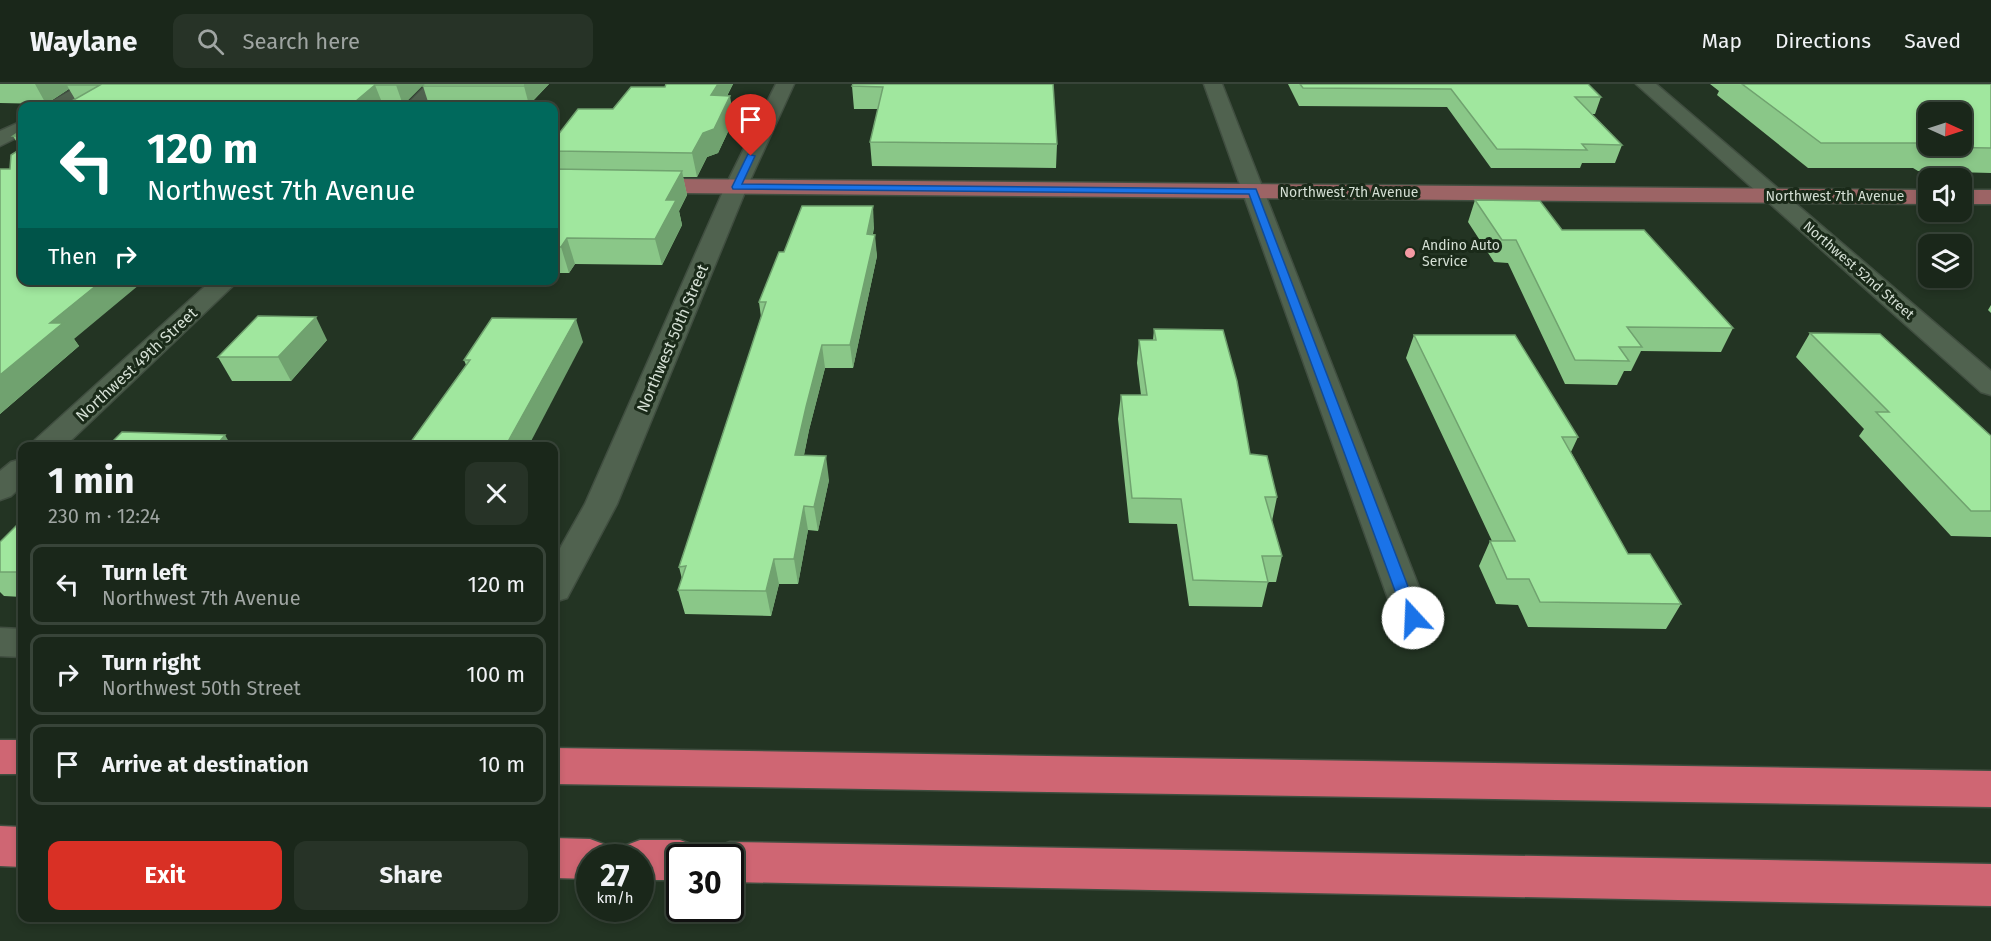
<!DOCTYPE html>
<meta charset="utf-8">
<style>
body{margin:0;font-family:"Fira Sans",sans-serif;background:#273327;color:#f1f3f6;height:100vh;display:flex;flex-direction:column;font-size:22px;white-space:nowrap}
*{box-sizing:border-box;margin:0}
p{font-size:20px;color:#9fa5a2}
.icon{flex:none;width:33px;height:33px;fill:none;stroke:currentColor;stroke-width:2;stroke-linecap:round;stroke-linejoin:round}
.map{position:relative;flex:1;overflow:hidden}
.drawer{position:absolute;left:18px;top:358px;width:540px;height:480px;display:flex;flex-direction:column;background:#1a271a;border-radius:12px;box-shadow:0 3px 9px #0003,0 0 0 2px #384439}
.drawer>*{flex:none}
.hud{position:absolute;left:18px;top:18px;width:540px;height:183px;border-radius:12px;box-shadow:0 3px 9px #0003,0 0 0 2px #384439;background:#00695c;color:#fff;overflow:hidden}
.needle{width:39px;rotate:93deg}
.tools{position:absolute;left:1918px;top:18px;display:grid;gap:12px}
.tools a{display:grid;place-items:center;width:54px;height:54px;border-radius:12px;background:#1a271a;box-shadow:0 3px 9px #0003,0 0 0 2px #384439;font-size:30px}
.speed{position:absolute;left:576px;top:760px;display:flex;gap:12px;font-size:30px;font-weight:700;text-align:center}
.speed>*{display:grid;place-content:center;width:78px;height:78px;border-radius:50%;background:#1a271a;box-shadow:0 3px 9px #0003,0 0 0 2px #384439;line-height:1}
.speed small{font-size:15px;font-weight:400}
.speed .limit{border:3px solid #111;border-radius:9px;background:#fff;color:#111}
.pin{position:absolute;display:grid;place-items:center;width:51px;height:51px;color:#fff;margin:-62px -26px;border-radius:50% 50% 50% 0;rotate:-45deg;box-shadow:0 0 6px #0007}
.pin .icon{rotate:45deg}
.me{position:absolute;width:66px;margin:-33px;rotate:340deg;stroke-linejoin:round;filter:drop-shadow(0 0 4px #0008)}
.turn{display:flex;align-items:center;gap:21px;height:126px;padding:0 30px;font-size:27px}
.turn .icon{width:78px;height:78px;stroke-width:2.5}
.turn b{display:block;font-size:42px;line-height:51px}
.then{display:flex;align-items:center;height:57px;padding:0 30px;background:#0003;gap:12px;font-size:22px}
.round{display:grid;place-items:center;flex:none;width:63px;height:63px;border-radius:12px;background:#273327}
.headline{display:flex;align-items:center;justify-content:space-between;height:102px;padding:0 30px}
h1{font-size:36px;font-weight:700;line-height:45px}
.cta{display:flex;gap:12px;margin-top:auto;padding:12px 30px}
.cta a{flex:1;height:69px;border-radius:12px;background:#d93025;color:#fff;font-size:24px;font-weight:700;line-height:69px;text-align:center}
.cta a+a{background:#273327;color:#f1f3f6}
ul{padding:0;list-style:none}
li{display:flex;align-items:center;gap:18px;height:81px;margin:0 12px 9px;padding:0 18px;border:3px solid #384439;border-radius:12px}
li div{flex:1}
li b{display:block;font-size:22px}
li em{font-style:normal}
header{display:flex;align-items:center;gap:36px;box-sizing:border-box;height:84px;padding:0 30px;background:#1a271a;border-bottom:2px solid #384439}
header strong{font-size:28px}
nav{display:flex;gap:33px;margin-inline-start:auto;font-size:21px}
.search{width:420px;height:54px;background:#273327;display:flex;align-items:center;gap:15px;box-sizing:border-box;padding:0 21px;border-radius:12px;color:#9fa5a2;font-size:22px}
.map>svg:first-child{display:block}
</style>
<header>
<strong>Waylane</strong>
<div class="search"><svg class="icon" aria-label="search" viewBox="0 0 24 24"><circle cx="10" cy="10" r="6"/><path d="M15 15l6 6"/></svg>Search here</div>
<nav><a>Map</a><a>Directions</a><a>Saved</a></nav>
</header>
<div class="map">
<svg width="1991" height="857" viewBox="0 0 1991 857">
<rect width="100%" height="100%" fill="#233423"/>
<g fill="none" stroke-linecap="round" stroke-linejoin="round">
<g stroke="#404e40" stroke-width="3">
<g id="minor">
<polygon points="82,0 104,0 70,22 47,22 50,18"/>
<polygon points="427,0 447,0 425,22 405,22"/>
<polygon points="776,0 794,0 747,103 617,420 567,514 554,518 554,475 585,420 725,103"/>
<polygon points="1204,0 1222,0 1431,534 1426,544 1413,548 1400,544 1395,534"/>
<polygon points="1636,0 1656,0 1991,287 1991,311 1981,308"/>
<polygon points="22,37 22,51 0,62 0,47"/>
<polygon points="212,196 239,196 64,363 31,363 35,356"/>
<polygon points="22,375 22,402 11,412 0,416 0,387 11,378"/>
<polygon points="0,544 22,545 22,573 0,572"/>
</g>
</g>
<g stroke="#404e40" stroke-width="3">
<g id="primary">
<polygon points="554,94 1929,106 1929,120 554,108"/>
<rect x="1962" y="106" width="29" height="14"/>
</g>
</g>
<g stroke="#404e40" stroke-width="3">
<g id="motorway">
<rect x="0" y="656" width="22" height="34"/>
<polygon points="554,664 1991,687 1991,723 554,700"/>
<polygon points="0,742 22,743 22,783 0,782"/>
<polygon points="554,754 590,755 606,761 612,774 590,774 590,795 554,794"/>
<polygon points="640,756 680,756 696,762 701,774 680,774 680,796 640,796 640,774 619,774 624,762"/>
<polygon points="730,758 1991,780 1991,822 730,798 730,774 709,774 714,764"/>
</g>
</g>
<use href="#minor" fill="#50624f" fill-rule="evenodd"/>
<use href="#primary" fill="#9c6465" fill-rule="evenodd"/>
<use href="#motorway" fill="#cf6673" fill-rule="evenodd"/>
</g>
<g fill="#8ac788" fill-rule="evenodd">
<polygon points="0,0 424,0 403,21 75,15 69,5 46,20 0,19"/>
<polygon points="549,0 529,21 429,21 423,2"/>
<polygon points="666,0 733,0 727,12 734,35 718,69 707,73 697,93 683,93 687,111 679,127 682,141 662,181 575,180 569,189 554,189 554,56 613,25 665,3"/>
<polygon points="1053,0 1057,60 1056,84 872,82 870,58 878,25 854,25 852,2"/>
<polygon points="1288,0 1588,0 1601,13 1595,30 1592,30 1622,61 1615,79 1582,79 1580,84 1491,84 1447,23 1299,22"/>
<path d="M1710,0H1991V89L1918,87L1913,84H1808L1717,11L1719,7ZM1929,28L1962,62H1929Z"/>
<polygon points="22,46 22,196 74,255 79,262 0,330 0,85 10,85 21,65 13,52"/>
<polygon points="1475,116 1562,146 1733,244 1721,268 1641,267 1631,287 1624,287 1617,301 1565,300 1508,179 1494,178 1468,138"/>
<polygon points="874,143 873,150 877,172 853,284 825,284 809,346 804,371 829,396 818,447 808,446 798,500 779,500 771,532 685,530 678,506 682,495 679,483 761,233 759,218 784,168"/>
<polygon points="1991,221 1991,229 1988,226"/>
<polygon points="1154,245 1250,370 1277,413 1272,437 1282,472 1276,498 1268,498 1262,523 1189,522 1177,440 1129,439 1118,335 1121,311 1141,311 1137,279 1139,256 1153,256"/>
<polygon points="1810,249 1991,352 1991,453 1951,452 1859,352 1864,345 1796,273"/>
<polygon points="1414,251 1578,353 1571,368 1628,470 1681,520 1666,545 1528,543 1518,521 1496,520 1479,482 1490,457 1492,457 1406,274"/>
<polygon points="327,256 291,297 232,297 218,273"/>
<polygon points="583,258 408,362 466,281 464,276"/>
<polygon points="22,436 22,513 4,512 0,508 0,458"/>
</g>
<g fill="#70a26f">
<polygon points="35,0 78,0 67,1 69,5 46,20"/>
<polygon points="398,0 424,0 403,21 396,1"/>
<polygon points="526,0 549,0 529,21 524,2"/>
<polygon points="718,0 733,0 715,35 711,11"/>
<polygon points="375,1 383,21 380,22 350,22"/>
<polygon points="730,12 734,35 718,69 707,73 697,93 692,69 703,49"/>
<polygon points="682,87 687,111 679,127 682,141 662,181 655,155 666,116"/>
<polygon points="873,122 874,143 868,172 867,150"/>
<polygon points="875,151 877,172 853,284 850,261"/>
<polygon points="567,154 575,180 569,189 561,163"/>
<polygon points="103,196 145,196 74,255 79,262 0,330 0,291 50,239"/>
<polygon points="316,233 327,256 291,297 278,273"/>
<polygon points="576,235 583,258 528,363 505,363"/>
<polygon points="822,261 825,284 809,346 799,395 795,371 806,323"/>
<polygon points="225,351 232,363 215,363"/>
<polygon points="826,372 829,396 818,447 814,423"/>
<polygon points="804,422 808,446 798,500 794,475"/>
<polygon points="774,475 779,500 771,532 766,507"/>
</g>
<g fill="#a0e79e" stroke="#70a26f" stroke-width="1.5">
<polygon points="68,0 398,0 396,1 375,1 350,22 63,22 100,1 67,1"/>
<polygon points="424,0 526,0 524,2 423,2"/>
<polygon points="666,0 718,0 711,11 730,12 714,45 703,49 692,69 554,67 554,56 578,25 613,25 631,3 665,3"/>
<polygon points="853,0 1053,0 1057,60 870,58 883,3 852,2"/>
<polygon points="1300,0 1588,0 1601,13 1575,13 1622,61 1582,60 1587,66 1497,65 1451,5 1303,4"/>
<polygon points="1742,0 1991,0 1991,64 1932,63 1930,62 1962,62 1962,28 1929,28 1929,61 1927,59 1821,59"/>
<polygon points="22,46 22,52 13,52"/>
<polygon points="22,64 22,196 103,196 50,239 63,239 0,291 0,85 10,85 11,71"/>
<polygon points="554,85 682,87 666,116 676,116 655,155 567,154 561,163 554,163"/>
<polygon points="1475,116 1540,117 1562,146 1644,146 1733,244 1627,243 1642,263 1619,263 1629,277 1575,276 1516,156 1502,156"/>
<polygon points="802,122 873,122 867,150 875,151 850,261 822,261 806,323 795,371 826,372 814,423 804,422 794,475 774,475 766,507 678,506 686,482 679,483 766,218 759,218 779,168 784,168"/>
<polygon points="258,232 316,233 278,273 218,273"/>
<polygon points="492,234 576,235 505,363 378,363 380,361 408,362 470,276 464,276"/>
<polygon points="1154,245 1223,246 1237,297 1250,370 1267,372 1277,413 1265,413 1282,472 1262,472 1268,498 1193,496 1181,415 1132,414 1121,311 1147,311 1139,256 1156,256"/>
<polygon points="1810,249 1880,250 1991,352 1991,427 1971,427 1876,328 1889,328"/>
<polygon points="1414,251 1515,251 1578,353 1562,353 1628,470 1650,470 1681,520 1540,518 1529,495 1507,495 1490,457 1515,457"/>
<polygon points="122,348 225,351 215,363 107,363"/>
<polygon points="22,436 22,488 0,488 0,458"/>
</g>
<polygon fill="#1a73e8" stroke="#114b97" stroke-width="1.5" points="748,70 755,72 742,100 1256,105 1420,534 1418,538 1407,538 1405,534 1249,110 733,105 732,103"/>
<circle fill="#f49aa3" stroke="#1a2a19" stroke-width="2" cx="1410" cy="169" r="6"/>
<g text-anchor="middle" stroke-width="6" stroke-linejoin="round" paint-order="stroke">
<g font-size="14" fill="#d4dfd4" stroke="#1a2a19">
<text x="1349" y="113">Northwest 7th Avenue</text>
<text x="1835" y="117">Northwest 7th Avenue</text>
<text transform="translate(1859 186) rotate(41)" y="5">Northwest 52nd Street</text>
</g>
<g font-size="14" fill="#d4dfd4" stroke="#1a2a19" text-anchor="start">
<text x="1422" y="166">Andino Auto<tspan x="1422" dy="16">Service</tspan></text>
</g>
<g font-size="16" fill="#d4dfd4" stroke="#1a2a19">
<text transform="translate(672 254) rotate(-67)" y="6">Northwest 50th Street</text>
<text transform="translate(136 280) rotate(-43)" y="6">Northwest 49th Street</text>
</g>
</g>
</svg>
<div class="tools">
<a><svg class="needle" viewBox="-14 -14 28 28"><path d="M0-13l5 13h-10z" fill="#e53935"/><path d="M0 13l5-13h-10z" fill="#9fa5a2"/></svg></a>
<a><svg class="icon" aria-label="sound" viewBox="0 0 24 24"><path d="M4 9h4l5-4v14l-5-4H4zM17 9q2 3 0 6"/></svg></a>
<a><svg class="icon" aria-label="layers" viewBox="0 0 24 24"><path d="M12 4l9 5-9 5-9-5zM3 14l9 5 9-5"/></svg></a>
</div>
<div class="speed"><div>27<small>km/h</small></div><div class="limit">30</div></div>
<div class="pin" style="left:751px;top:72px;background:#d93025"><svg class="icon" aria-label="arrive" viewBox="0 0 24 24"><path d="M6 21V4h12l-3 4 3 4H6"/></svg></div>
<svg class="me" style="left:1413px;top:534px" viewBox="-20 -20 40 40"><circle r="19" fill="#fff"/><path d="M0-13L10 11 0 6-10 11z" fill="#1a73e8"/></svg>
<div class="hud">
<div class="turn"><svg class="icon" aria-label="left" viewBox="0 0 24 24"><path d="M17 20v-9H6M10 6l-5 5 5 5"/></svg><div><b>120 m</b>Northwest 7th Avenue</div></div>
<div class="then">Then<svg class="icon" aria-label="right" viewBox="0 0 24 24"><path d="M7 20v-9h11M14 6l5 5-5 5"/></svg></div>
</div>
<section class="drawer">
<div class="headline"><div><h1>1 min</h1><p>230 m · 12:24</p></div><a class="round"><svg class="icon" aria-label="close" viewBox="0 0 24 24"><path d="M6 6l12 12M18 6L6 18"/></svg></a></div>
<ul>
<li><svg class="icon" aria-label="left" viewBox="0 0 24 24"><path d="M17 20v-9H6M10 6l-5 5 5 5"/></svg><div><b>Turn left</b><p>Northwest 7th Avenue</p></div><em>120 m</em></li>
<li><svg class="icon" aria-label="right" viewBox="0 0 24 24"><path d="M7 20v-9h11M14 6l5 5-5 5"/></svg><div><b>Turn right</b><p>Northwest 50th Street</p></div><em>100 m</em></li>
<li><svg class="icon" aria-label="arrive" viewBox="0 0 24 24"><path d="M6 21V4h12l-3 4 3 4H6"/></svg><div><b>Arrive at destination</b></div><em>10 m</em></li>
</ul>
<div class="cta"><a>Exit</a><a>Share</a></div>
</section>
</div>
